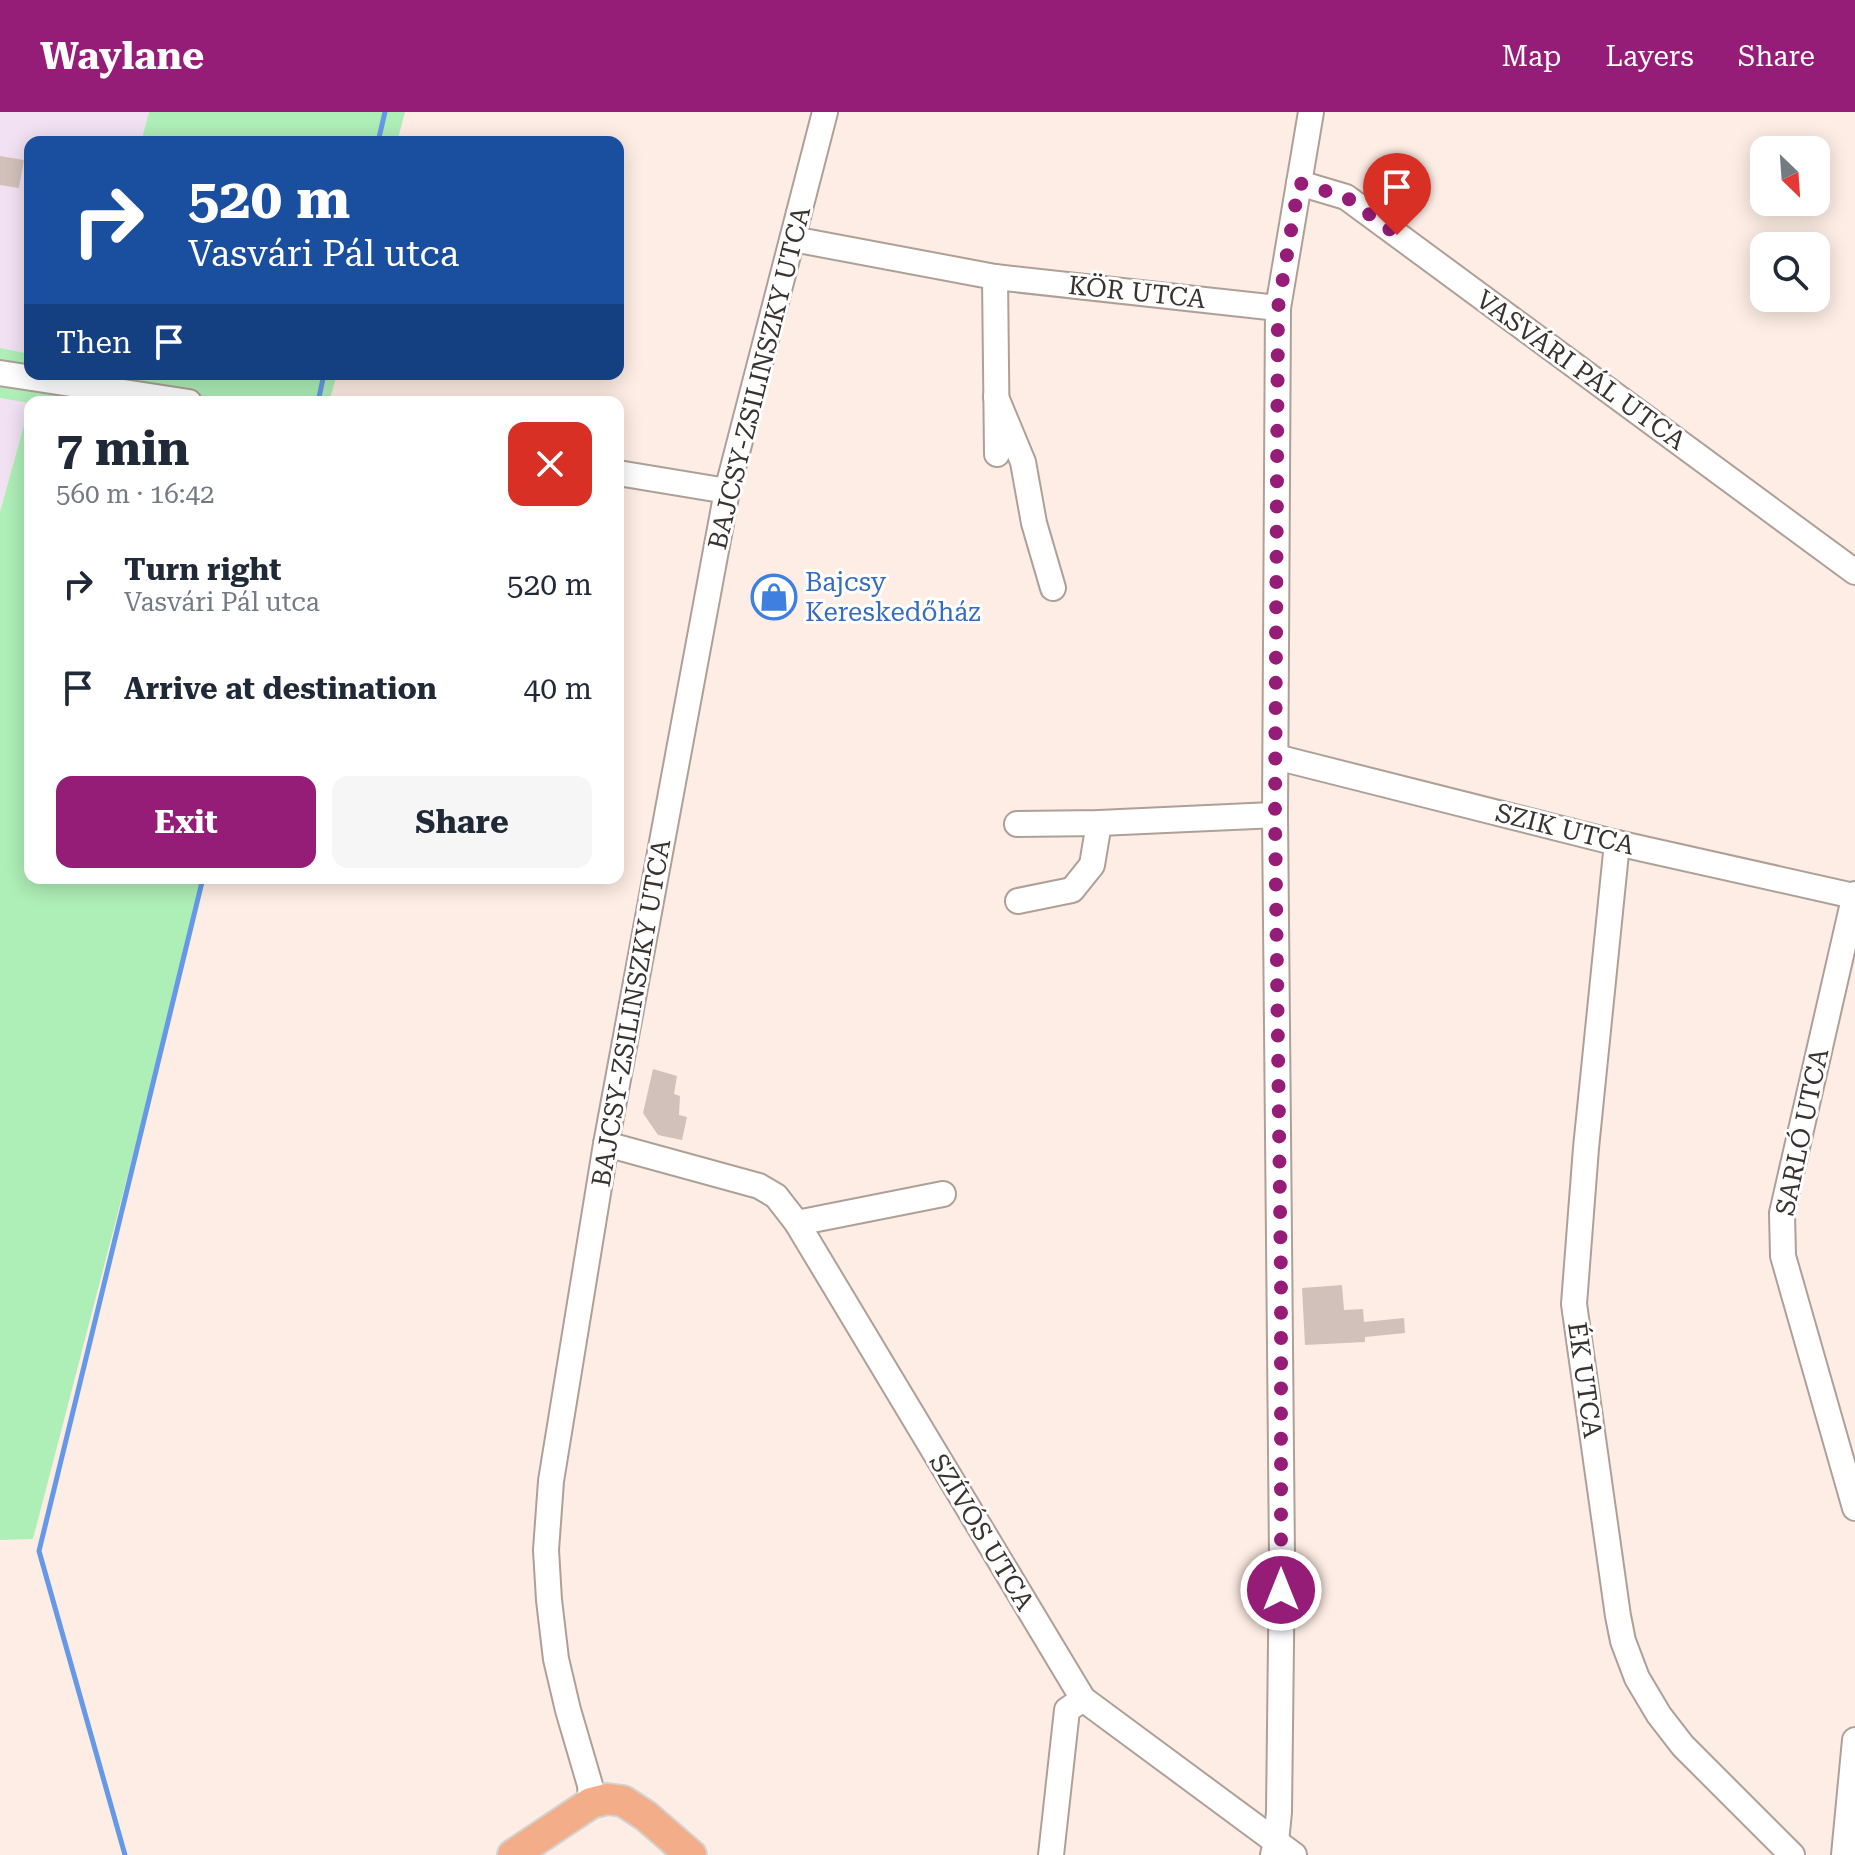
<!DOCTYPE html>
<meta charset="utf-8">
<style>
body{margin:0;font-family:"Roboto Serif",serif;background:#f6f6f7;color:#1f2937;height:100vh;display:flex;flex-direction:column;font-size:30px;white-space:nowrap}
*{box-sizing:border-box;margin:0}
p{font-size:26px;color:#747a83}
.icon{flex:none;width:44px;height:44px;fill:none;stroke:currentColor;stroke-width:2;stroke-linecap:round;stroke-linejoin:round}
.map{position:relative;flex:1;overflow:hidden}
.drawer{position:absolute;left:24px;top:284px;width:600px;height:488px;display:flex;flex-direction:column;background:#fff;border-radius:16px;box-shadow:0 4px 20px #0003}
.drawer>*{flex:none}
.guide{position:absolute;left:24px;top:24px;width:600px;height:244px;border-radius:16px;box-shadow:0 4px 20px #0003;background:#1a4fa0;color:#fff;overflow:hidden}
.needle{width:52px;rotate:155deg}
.buttons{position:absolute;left:1750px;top:24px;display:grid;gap:16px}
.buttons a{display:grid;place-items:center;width:80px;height:80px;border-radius:16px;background:#fff;box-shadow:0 4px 20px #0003;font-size:40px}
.pin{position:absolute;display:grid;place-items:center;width:68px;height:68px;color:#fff;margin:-82px -34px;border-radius:50% 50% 50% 0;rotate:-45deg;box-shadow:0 0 8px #0007}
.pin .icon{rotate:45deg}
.me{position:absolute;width:88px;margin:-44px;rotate:0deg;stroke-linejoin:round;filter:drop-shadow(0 0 6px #0008)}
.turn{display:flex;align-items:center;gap:28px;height:168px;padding:0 32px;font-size:36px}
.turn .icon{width:104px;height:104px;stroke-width:2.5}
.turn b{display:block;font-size:56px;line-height:68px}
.then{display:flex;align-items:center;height:76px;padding:0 32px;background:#0003;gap:16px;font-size:30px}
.round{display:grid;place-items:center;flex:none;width:84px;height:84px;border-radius:16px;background:#f6f6f7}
.summary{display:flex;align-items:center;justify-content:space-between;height:136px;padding:0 32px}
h1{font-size:48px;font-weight:700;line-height:60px}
.button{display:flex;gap:16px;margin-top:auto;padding:16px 32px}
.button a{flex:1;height:92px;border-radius:16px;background:#951c77;color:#fff;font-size:32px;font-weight:700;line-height:92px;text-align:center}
.button a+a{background:#f6f6f7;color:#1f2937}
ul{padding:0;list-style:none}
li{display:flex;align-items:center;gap:24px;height:104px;padding:0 32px}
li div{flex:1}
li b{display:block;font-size:30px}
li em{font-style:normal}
header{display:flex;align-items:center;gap:48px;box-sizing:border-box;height:112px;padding:0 40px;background:#951c77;color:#fff}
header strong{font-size:38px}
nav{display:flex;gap:44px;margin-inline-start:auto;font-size:28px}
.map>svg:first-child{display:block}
</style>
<header>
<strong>Waylane</strong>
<nav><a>Map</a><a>Layers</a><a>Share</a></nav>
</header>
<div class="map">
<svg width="1855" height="1743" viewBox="0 0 1855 1743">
<rect width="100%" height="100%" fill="#fdede4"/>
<g fill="#f1e1f3">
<polygon points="0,0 149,0 141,30 30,30 30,242 0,236"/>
<polygon points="0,286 30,290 0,400"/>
</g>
<g fill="#aeeeb7">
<polygon points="149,0 405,0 397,30 141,30"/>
<polygon points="0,236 30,242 30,262 337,262 329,290 30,290 30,766 205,766 33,1427 0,1428 0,400 30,291 0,286"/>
</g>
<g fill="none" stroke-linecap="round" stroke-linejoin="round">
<g stroke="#6599e7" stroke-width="5">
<polyline points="378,30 385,0"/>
<polyline points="318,290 324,262"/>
<polyline points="125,1743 39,1439 203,766"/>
</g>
</g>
<g fill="#d2c1bb">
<polygon points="0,44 24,48 19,76 0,73"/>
<polygon points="653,957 677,964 674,982 680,984 679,1003 687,1005 682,1028 658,1023 643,1001"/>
<polygon points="1342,1173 1344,1198 1363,1197 1364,1210 1404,1206 1405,1221 1365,1225 1365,1230 1305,1233 1302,1176"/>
</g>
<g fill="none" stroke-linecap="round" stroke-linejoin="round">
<g stroke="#aea097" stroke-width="28">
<g id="minor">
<polyline points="1299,71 1346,85 1855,460"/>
<polyline points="793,127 995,165 1278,196"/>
<polyline points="995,165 997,342"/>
<polyline points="0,261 189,290"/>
<polyline points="996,285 1023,350 1034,411 1053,476"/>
<polyline points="618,361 727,379"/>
<polyline points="1276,645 1617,731 1854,784"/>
<polyline points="1017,712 1099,711 1275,703"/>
<polyline points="1617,731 1586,1036 1574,1192 1618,1504 1623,1529 1637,1566 1659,1603 1683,1634 1792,1743"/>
<polyline points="1855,782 1782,1101 1783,1144 1855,1396"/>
<polyline points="1018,789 1072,778 1092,753 1099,711"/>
<polyline points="606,1032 759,1074 776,1084 797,1111 1083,1587 1294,1743"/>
<polyline points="797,1111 943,1082"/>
<polyline points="591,1691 590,1673 568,1598 556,1547 549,1488 546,1438 551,1369 606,1032 727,379 825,0"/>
<polyline points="1051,1743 1067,1598 1083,1587"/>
<polyline points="1273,1743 1276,1730 1279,1700 1282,1447 1275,703 1278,196 1311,0"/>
<polyline points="1844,1743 1855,1628"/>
</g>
</g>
<g stroke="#d3d2d1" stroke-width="34">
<polyline id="major" points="513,1743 591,1691 607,1687 623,1689 646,1704 691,1743"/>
</g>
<use href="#minor" stroke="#fff" stroke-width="24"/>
<use href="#major" stroke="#f4ad89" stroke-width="30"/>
</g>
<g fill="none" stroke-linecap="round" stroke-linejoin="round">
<polyline stroke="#951c77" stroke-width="14" stroke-dasharray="0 25.2" points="1281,1478 1281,1168 1275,703 1278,196 1299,71 1346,85 1397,123"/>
</g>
<defs>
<g id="shop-ring" transform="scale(2.3)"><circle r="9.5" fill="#fff" stroke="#3f7fe0" stroke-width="1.5"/><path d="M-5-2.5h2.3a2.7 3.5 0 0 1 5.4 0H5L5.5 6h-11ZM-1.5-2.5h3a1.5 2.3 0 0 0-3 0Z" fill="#3f7fe0"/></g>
</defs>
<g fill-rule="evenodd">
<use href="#shop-ring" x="774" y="485"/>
</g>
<g text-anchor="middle" stroke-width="6" stroke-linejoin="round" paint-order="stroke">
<g font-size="26" fill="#39332f" stroke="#fff">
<text transform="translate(1137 180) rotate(6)" y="9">KÖR UTCA</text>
<text transform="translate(1581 258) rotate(36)" y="9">VASVÁRI PÁL UTCA</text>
<text transform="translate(759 266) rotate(-76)" y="9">BAJCSY-ZSILINSZKY UTCA</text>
<text transform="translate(1565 717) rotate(14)" y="9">SZIK UTCA</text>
<text transform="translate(631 901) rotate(-80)" y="9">BAJCSY-ZSILINSZKY UTCA</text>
<text transform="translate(1802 1020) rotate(-78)" y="9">SARLÓ UTCA</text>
<text transform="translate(1585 1268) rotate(82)" y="9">ÉK UTCA</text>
<text transform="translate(982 1420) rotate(59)" y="9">SZÍVÓS UTCA</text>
</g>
<g font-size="26" fill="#366cbe" stroke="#fff" text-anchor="start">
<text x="805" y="479">Bajcsy<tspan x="805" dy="30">Kereskedőház</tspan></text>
</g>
</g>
</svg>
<div class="buttons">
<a><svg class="needle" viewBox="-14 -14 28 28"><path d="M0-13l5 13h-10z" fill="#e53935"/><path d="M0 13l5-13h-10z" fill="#747a83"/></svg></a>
<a><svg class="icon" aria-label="search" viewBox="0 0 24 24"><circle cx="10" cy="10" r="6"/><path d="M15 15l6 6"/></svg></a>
</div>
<div class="pin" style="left:1397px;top:123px;background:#d93025"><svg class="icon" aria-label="arrive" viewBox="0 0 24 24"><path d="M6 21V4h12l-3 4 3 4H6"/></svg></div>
<svg class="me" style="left:1281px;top:1478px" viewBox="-20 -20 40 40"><circle r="17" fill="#951c77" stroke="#fff" stroke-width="3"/><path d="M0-11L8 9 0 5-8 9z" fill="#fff"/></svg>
<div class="guide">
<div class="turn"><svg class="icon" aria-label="right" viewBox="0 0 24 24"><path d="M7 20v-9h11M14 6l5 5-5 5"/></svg><div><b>520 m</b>Vasvári Pál utca</div></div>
<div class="then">Then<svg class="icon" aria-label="arrive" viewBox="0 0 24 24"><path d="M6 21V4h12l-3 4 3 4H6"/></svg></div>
</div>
<section class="drawer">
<div class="summary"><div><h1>7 min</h1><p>560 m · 16:42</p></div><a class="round" style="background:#d93025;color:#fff"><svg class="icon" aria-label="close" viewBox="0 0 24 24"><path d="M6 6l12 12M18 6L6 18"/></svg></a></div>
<ul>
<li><svg class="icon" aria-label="right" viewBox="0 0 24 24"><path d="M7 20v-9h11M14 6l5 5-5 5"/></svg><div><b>Turn right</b><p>Vasvári Pál utca</p></div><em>520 m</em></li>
<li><svg class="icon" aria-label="arrive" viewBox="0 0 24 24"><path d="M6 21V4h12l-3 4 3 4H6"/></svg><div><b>Arrive at destination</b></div><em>40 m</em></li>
</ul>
<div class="button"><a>Exit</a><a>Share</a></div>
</section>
</div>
